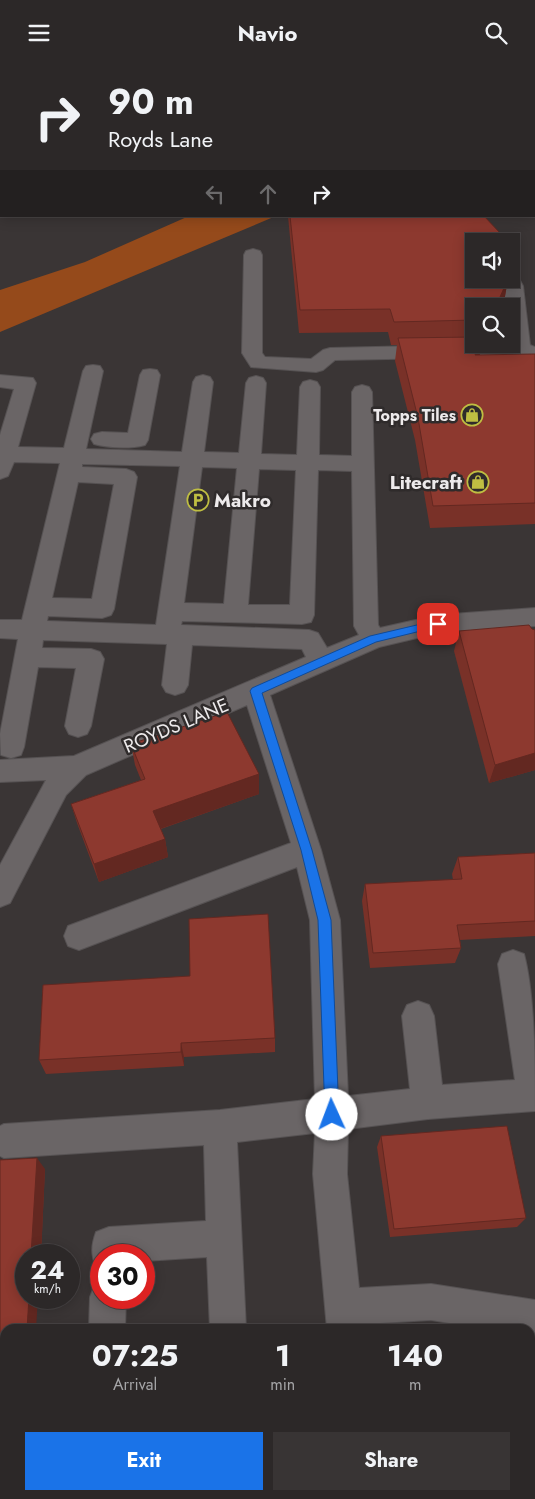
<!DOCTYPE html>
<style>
body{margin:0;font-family:Jost,sans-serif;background:#383434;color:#f1f3f6;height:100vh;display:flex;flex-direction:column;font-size:19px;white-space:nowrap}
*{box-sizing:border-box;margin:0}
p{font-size:16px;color:#a6a6a8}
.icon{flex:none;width:28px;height:28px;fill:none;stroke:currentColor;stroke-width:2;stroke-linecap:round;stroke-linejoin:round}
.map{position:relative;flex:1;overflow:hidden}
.panel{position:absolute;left:0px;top:1259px;width:535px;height:176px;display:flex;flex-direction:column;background:#2c2828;border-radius:15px 15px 0 0;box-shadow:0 2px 12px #0003,0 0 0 1px #484445}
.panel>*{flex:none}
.top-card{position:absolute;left:0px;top:0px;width:535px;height:152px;box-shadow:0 2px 12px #0003,0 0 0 1px #484445;background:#2c2828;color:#f1f3f6;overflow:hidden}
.controls{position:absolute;left:465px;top:168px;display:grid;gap:10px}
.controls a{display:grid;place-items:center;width:55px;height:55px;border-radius:0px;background:#2c2828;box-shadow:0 2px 12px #0003,0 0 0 1px #484445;font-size:25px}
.speed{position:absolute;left:15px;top:1179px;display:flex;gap:10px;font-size:25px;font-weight:700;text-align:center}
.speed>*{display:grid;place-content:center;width:65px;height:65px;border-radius:50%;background:#2c2828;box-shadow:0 2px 12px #0003,0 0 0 1px #484445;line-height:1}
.speed small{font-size:12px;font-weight:400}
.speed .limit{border:8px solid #d22;background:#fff;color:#111}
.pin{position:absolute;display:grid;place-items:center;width:42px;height:42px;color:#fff;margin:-21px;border-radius:10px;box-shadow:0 2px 8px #0006}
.me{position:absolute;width:55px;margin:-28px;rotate:358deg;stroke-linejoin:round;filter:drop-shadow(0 0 4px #0008)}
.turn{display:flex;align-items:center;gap:18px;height:105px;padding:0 25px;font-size:22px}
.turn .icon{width:65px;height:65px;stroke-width:2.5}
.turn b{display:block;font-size:35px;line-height:42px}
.lanes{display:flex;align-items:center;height:48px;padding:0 25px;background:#0003;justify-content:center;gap:25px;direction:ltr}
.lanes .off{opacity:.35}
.eta{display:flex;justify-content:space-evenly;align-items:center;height:85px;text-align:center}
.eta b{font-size:30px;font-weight:700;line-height:35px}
.primary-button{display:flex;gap:10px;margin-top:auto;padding:10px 25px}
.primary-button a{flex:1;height:58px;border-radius:0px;background:#1a73e8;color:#fff;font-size:20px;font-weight:700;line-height:58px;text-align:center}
.primary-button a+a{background:#383434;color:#f1f3f6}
header{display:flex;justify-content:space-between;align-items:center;height:65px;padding:0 25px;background:#2c2828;font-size:22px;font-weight:700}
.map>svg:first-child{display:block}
</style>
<header><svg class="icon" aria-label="menu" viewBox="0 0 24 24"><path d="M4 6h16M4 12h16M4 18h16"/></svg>Navio<svg class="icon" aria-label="search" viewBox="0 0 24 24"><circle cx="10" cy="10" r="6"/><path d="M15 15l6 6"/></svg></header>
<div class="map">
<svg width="535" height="1434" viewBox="0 0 535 1434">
<rect width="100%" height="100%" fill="#3a3535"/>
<polygon fill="#954a1b" points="189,151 276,151 0,267 0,225 85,197"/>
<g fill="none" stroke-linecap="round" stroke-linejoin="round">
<g stroke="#565253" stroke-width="2">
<g id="minor">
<polygon points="227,0 243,0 243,1 228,1"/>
<polygon points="253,184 260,186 262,190 262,288 265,292 311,294 323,285 330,283 511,279 511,241 506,241 503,221 501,214 511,214 511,209 517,210 523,221 530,280 535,282 535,296 517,289 491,292 335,295 323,305 316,307 251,302 242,288 244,190 246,186"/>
<path d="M93,300L100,301L103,306L86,384L182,387L193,317L196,312L203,310L210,312L213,317L204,387L239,388L246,318L249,313L256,311L263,313L266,318L261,389L297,390L300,322L303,317L310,315L317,317L320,322L319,390L352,391V327L355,322L362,320L369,322L372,327L378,560L380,563L438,550L535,543V561L438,568L379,582L270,630L321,785L340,855L348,1031L410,1024L402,951L407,940L418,936L429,940L434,951L442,1020L515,1015L498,899L502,889L513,885L524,889C535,931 535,1000 535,1046L428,1054L348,1064L347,1109L359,1223L431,1219L535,1235V1271H530V1264H486L431,1255L363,1259V1264H327L313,1109L315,1068L237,1077L246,1264H210L207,1192L144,1196V1190H101V1205L96,1203C91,1189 91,1181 96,1167L109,1162L206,1156L204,1080L4,1093L0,1091V1061L4,1059L220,1045L315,1034L310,855L297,802L79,885L68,881L64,871L68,861L291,778L247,640L86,710L66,730L10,838L0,842V800L46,715L0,717V695L74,691L306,592L302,584L192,580L188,620L184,627L175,630L166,627L162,620L167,579L43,575L42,583L91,584L100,587L104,594L91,661L87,669L78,672L69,669L65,661L76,603L38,602L24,682L21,690L11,693L1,690L0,669L18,574L0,573V555H22L60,398L14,397L8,411L0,414V370L14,324L0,322V310L33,313L36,318L18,382L64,383L83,306L86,301ZM82,399L180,401L156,560L47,556L48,551L102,553L111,550L114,544L137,412L134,407L126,404L82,402ZM202,402L237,403L224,539L184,538ZM259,404L296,405L290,540H248ZM318,405L352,406L354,561L359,570L327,583L318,568L309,565L181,560L182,556L302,559L311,557L314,550ZM78,417L114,419L92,534L52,533Z"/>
<path d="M150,304L157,305L160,310L148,375L145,380C130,384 109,383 94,379L91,374L94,369L102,367L128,368L140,310L143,305Z"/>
<polygon points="101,1217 101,1232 126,1232 125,1264 89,1264 90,1232 95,1219"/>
</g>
</g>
<g stroke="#565253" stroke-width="2">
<g id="highway">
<polygon points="492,0 508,0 508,1 493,1"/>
<polygon points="517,0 533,0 534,1 518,1"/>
<polygon points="534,16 535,17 535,29 534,28"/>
<rect x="534" y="112" width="1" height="14"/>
</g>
</g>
<use href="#minor" fill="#6a6566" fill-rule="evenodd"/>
<use href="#highway" fill="#c16194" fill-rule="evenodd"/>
</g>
<g fill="#793128">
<polygon points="0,0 201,0 198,1 4,1 0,19"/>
<polygon points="256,0 467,0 469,1 350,1"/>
<polygon points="1,62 1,106 0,106 0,63"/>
<polygon points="288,151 484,151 474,176 508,214 504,237 502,241 474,241 474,279 482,279 480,290 535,290 535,459 430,463 415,375 395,296 397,280 391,280 388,267 299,268"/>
<polygon points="532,564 535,565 535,705 489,718 454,586 459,566"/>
<polygon points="131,679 259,729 161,764 165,774 168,792 99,817 77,758 71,739 141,715 135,700"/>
<polygon points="535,788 535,871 460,875 461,883 455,898 370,903 362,836 365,819 453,815 452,809 458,792"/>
<polygon points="43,920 275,973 275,987 184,992 184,1001 46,1009 39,995"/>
<polygon points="381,1071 526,1153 517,1162 390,1172 377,1082"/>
<polygon points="0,1095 45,1104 41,1190 26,1190 5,1264 5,1346 0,1347"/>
</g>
<g fill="#632821">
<polygon points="0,0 4,0 4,1 1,1 1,13 0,19"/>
<polygon points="508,214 504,237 502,241 496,241"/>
<polygon points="480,279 482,279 479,294 475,290"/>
<polygon points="535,688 535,705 489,718 495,700"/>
<polygon points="259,709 259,729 157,765 153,746"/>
<polygon points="165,774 168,792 99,817 94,799"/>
<polygon points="181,978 184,992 184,1001 181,987"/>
<polygon points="37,1093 45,1104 41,1190 31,1190"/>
<polygon points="29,1232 38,1232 36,1264 27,1264"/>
</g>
<g fill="#8d392f" stroke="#632821">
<polygon points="117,0 195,0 194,1 117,1"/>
<polygon points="353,0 467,0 469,1 353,1"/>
<polygon points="1,62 1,91 0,91 0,63"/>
<polygon points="290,151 484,151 500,168 504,176 474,176 474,214 508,214 496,241 474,241 474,255 394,257 390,244 300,245"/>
<polygon points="474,272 474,279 480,279 475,290 535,289 535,438 433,441 418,353 398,273"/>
<polygon points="529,560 532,564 535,565 535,688 495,700 459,566"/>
<polygon points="227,647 259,709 153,746 165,774 94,799 71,739 145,714 131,679"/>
<polygon points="535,788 535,856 457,860 461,883 373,888 365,819 462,814 458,792"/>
<polygon points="268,849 275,973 181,978 181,987 39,995 43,920 190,911 189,854"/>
<polygon points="507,1061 526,1153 394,1164 381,1071"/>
<polygon points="37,1093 31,1190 26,1190 26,1232 29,1232 27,1264 5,1264 5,1344 0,1344 0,1095"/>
<polygon points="530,1293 535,1294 535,1418 530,1418"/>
<polygon points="153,1430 457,1430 458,1434 153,1434"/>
</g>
<polygon fill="#1a73e8" stroke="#114b97" points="438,555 441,556 443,559 441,561 376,577 262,628 312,785 331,855 339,1050 337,1055 332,1057 327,1055 325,1050 318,855 301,785 250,626 252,623 370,571"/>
<defs>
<g id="shop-ring" transform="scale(1.125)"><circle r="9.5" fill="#2f2b2b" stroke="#bfbe42" stroke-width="1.5"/><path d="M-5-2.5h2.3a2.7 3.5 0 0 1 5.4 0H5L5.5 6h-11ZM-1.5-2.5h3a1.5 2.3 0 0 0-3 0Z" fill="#bfbe42"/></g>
<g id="parking-ring" transform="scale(1.125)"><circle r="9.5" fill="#2f2b2b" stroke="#bfbe42" stroke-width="1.5"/><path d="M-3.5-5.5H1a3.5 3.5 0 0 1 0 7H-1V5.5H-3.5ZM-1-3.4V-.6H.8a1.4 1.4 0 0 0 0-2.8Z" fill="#bfbe42"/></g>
</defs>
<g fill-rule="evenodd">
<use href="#shop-ring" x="472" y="350"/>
<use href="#shop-ring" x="478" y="417"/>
<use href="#parking-ring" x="198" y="435"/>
</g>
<g text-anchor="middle" stroke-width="5" stroke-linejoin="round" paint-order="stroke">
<g font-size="16" font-weight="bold" fill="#edeaeb" stroke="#2f2b2b" text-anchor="end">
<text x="456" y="356">Topps Tiles</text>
</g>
<g font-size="19" font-weight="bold" fill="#edeaeb" stroke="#2f2b2b" text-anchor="end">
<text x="462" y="424">Litecraft</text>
<text x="214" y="442" text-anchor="start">Makro</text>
</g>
<g font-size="19" fill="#edeaeb" stroke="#2f2b2b">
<text transform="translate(176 660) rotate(-23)" y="7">ROYDS LANE</text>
</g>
</g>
</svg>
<div class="controls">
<a><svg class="icon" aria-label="sound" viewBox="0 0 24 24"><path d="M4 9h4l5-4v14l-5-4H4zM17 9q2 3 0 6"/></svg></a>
<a><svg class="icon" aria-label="search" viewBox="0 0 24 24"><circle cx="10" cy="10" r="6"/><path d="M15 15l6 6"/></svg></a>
</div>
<div class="speed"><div>24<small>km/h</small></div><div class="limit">30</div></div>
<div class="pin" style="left:438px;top:559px;background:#d93025"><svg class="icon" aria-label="arrive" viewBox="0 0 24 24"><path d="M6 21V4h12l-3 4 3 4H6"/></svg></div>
<svg class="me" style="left:332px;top:1050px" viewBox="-20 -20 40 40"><circle r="19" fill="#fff"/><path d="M0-13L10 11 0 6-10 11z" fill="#1a73e8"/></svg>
<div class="top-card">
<div class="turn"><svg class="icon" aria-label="right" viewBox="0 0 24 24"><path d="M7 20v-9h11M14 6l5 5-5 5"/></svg><div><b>90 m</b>Royds Lane</div></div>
<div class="lanes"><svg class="icon off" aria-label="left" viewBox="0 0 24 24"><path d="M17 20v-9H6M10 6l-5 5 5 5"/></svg><svg class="icon off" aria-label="ahead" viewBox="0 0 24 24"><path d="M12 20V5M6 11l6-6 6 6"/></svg><svg class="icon" aria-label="right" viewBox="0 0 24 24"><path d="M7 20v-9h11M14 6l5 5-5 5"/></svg></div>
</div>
<section class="panel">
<div class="eta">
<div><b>07:25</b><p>Arrival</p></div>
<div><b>1</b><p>min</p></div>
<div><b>140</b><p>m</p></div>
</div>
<div class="primary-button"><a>Exit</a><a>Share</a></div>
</section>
</div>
